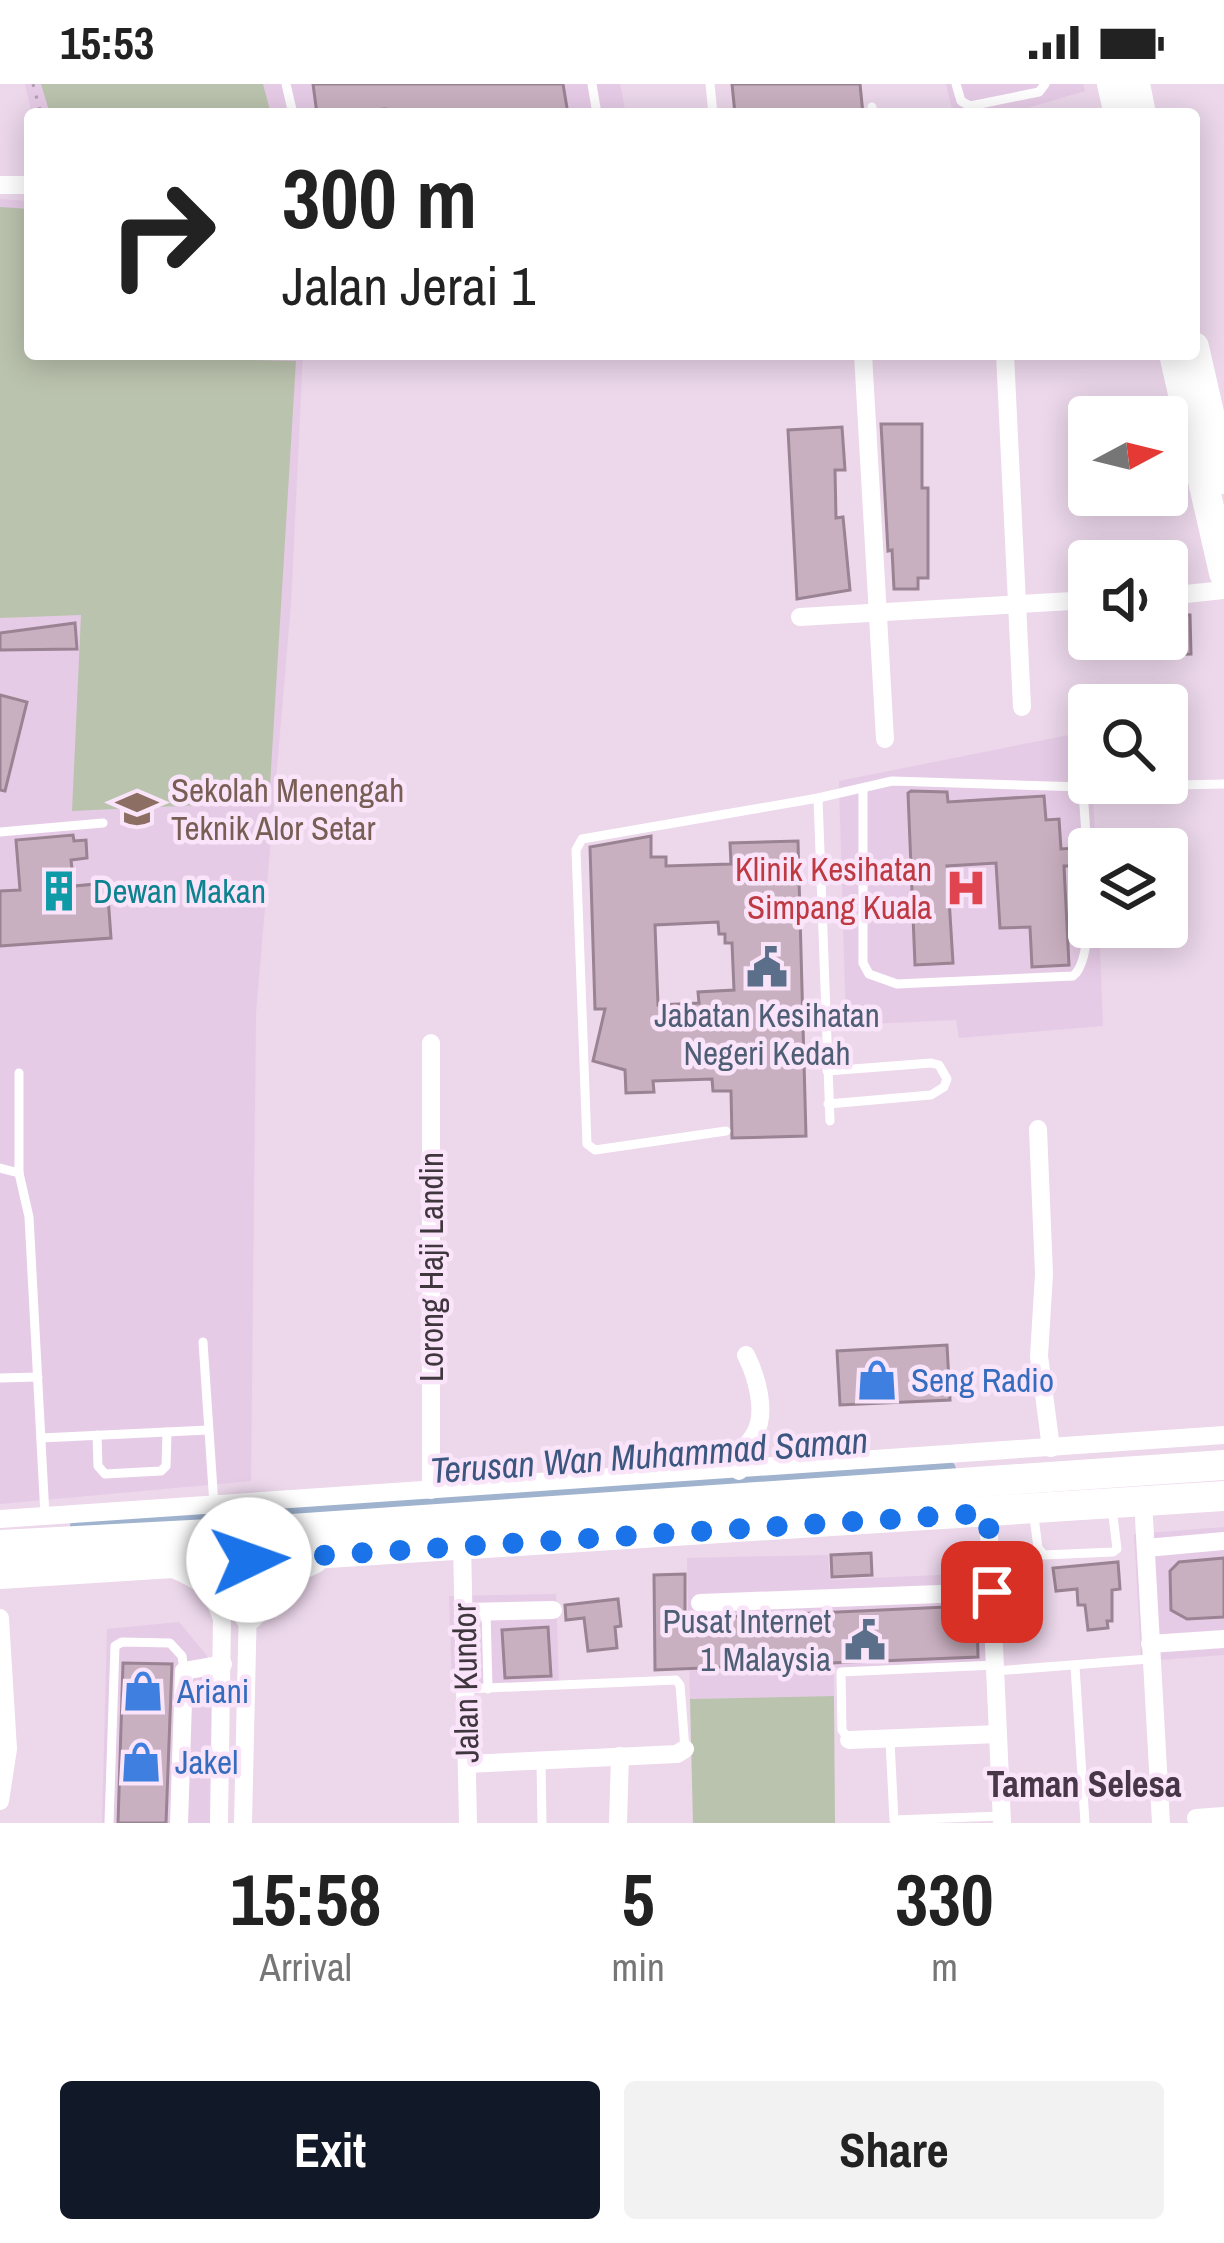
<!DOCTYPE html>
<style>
body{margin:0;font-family:"Archivo Narrow",sans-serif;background:#f2f2f2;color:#222;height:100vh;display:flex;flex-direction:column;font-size:45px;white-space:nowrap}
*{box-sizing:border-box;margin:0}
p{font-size:39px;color:#767676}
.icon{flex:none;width:66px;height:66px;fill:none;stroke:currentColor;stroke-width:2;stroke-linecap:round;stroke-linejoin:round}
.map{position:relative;height:1739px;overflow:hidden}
.sheet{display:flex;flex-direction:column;background:#fff;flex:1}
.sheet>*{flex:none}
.banner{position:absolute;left:24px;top:24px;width:1176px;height:252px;border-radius:12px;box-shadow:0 6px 30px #0003;background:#fff;color:#222;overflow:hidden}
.needle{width:78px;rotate:83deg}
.controls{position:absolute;left:1068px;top:312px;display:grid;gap:24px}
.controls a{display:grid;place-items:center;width:120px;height:120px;border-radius:12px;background:#fff;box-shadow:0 6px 30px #0003;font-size:60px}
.pin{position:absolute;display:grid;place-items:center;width:102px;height:102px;color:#fff;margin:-51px;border-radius:24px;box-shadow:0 6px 18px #0006}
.me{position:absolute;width:132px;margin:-66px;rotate:87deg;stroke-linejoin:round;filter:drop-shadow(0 0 9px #0008)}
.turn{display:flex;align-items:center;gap:42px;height:252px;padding:0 60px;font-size:54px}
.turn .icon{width:156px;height:156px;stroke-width:2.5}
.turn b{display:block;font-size:84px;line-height:102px}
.eta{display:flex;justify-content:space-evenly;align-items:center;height:204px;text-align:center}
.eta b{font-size:72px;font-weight:700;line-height:84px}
.primary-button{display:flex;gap:24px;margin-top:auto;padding:24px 60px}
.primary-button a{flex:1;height:138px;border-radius:12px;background:#111827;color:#fff;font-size:48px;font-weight:700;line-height:138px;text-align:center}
.primary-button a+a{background:#f2f2f2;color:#222}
.status{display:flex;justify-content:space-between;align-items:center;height:84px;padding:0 60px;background:#fff;direction:ltr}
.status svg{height:33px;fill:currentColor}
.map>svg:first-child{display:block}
</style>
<div class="status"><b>15:53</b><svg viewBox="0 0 49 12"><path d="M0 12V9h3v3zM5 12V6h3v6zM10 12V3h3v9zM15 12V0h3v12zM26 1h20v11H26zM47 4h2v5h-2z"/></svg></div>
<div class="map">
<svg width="1224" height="1739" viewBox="0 0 1224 1739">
<rect width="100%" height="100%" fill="#ecd7eb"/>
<g fill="#e6cbe6">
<polygon points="25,0 620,0 626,30 32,30"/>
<polygon points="946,0 1083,0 1085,7 1008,30 953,30"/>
<polygon points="0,115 30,117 30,270 303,270 291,520 256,929 251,1397 0,1420"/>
<polygon points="1089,647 1096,765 1089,765 1089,843 1099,843 1103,942 959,954 956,936 846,941 839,697"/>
<polygon points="1224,1443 1224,1571 1159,1576 1141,1571 1134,1450"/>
<polygon points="828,1471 830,1496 982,1489 986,1577 834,1584 834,1612 690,1615 687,1474"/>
<polygon points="556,1510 559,1600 452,1603 449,1512"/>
<polygon points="179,1538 207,1572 216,1603 212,1739 102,1739 107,1545"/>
</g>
<g fill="#bac3ae">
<polygon points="41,0 263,0 271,30 50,30"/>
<polygon points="0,123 30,125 30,270 296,277 269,718 72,727 81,531 0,534"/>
<polygon points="834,1612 835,1739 693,1739 690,1615"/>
</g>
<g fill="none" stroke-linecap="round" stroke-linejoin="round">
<polyline stroke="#9fb2ce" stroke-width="16" points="78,1442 948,1385"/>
</g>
<g fill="#c9b0c0" stroke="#9a8392" stroke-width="3" fill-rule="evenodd">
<polygon points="313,0 563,0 568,30 386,30 385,25 317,30"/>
<polygon points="732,0 860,0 863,30 735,30"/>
<polygon points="881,340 922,340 922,404 928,404 928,494 918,494 918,505 894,505 892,466 888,467"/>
<polygon points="842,343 845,386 835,386 836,434 843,433 850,506 797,515 788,346"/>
<polygon points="1167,531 1190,531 1191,570 1094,573 1094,555 1167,555"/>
<polygon points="75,539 77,565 0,566 0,549"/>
<polygon points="0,611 27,618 5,707 0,706"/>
<polygon points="911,707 947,708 948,718 1044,712 1046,736 1059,735 1061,765 1076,764 1077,782 1064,782 1069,881 1032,883 1030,843 1000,844 996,779 947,782 953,879 915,881 908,709"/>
<polygon points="73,751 74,757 86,756 87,774 71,776 74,802 107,799 111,854 0,862 0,807 20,806 16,756"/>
<path d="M651,752V773H666V782L731,780L730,759L798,757L806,1052L732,1054L731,1007H713L712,995L653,997L654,1008L626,1009L625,986L593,977L605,925H595L590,763ZM718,838L719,850H725V859H732L734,906L698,908L699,919L658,921L655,841Z"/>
<polygon points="947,1261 950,1316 840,1321 837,1267"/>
<polygon points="871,1469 872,1491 832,1493 831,1471"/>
<polygon points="1224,1474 1224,1533 1187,1535 1171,1526 1170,1487 1179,1478"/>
<polygon points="1118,1478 1120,1505 1112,1506 1112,1537 1107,1537 1108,1544 1088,1546 1085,1521 1078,1521 1077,1505 1056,1507 1053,1484"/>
<polygon points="685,1490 685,1535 968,1522 977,1532 978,1573 655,1586 654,1491"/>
<polygon points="618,1515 621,1542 615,1543 617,1564 588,1567 584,1534 566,1536 565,1521"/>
<polygon points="548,1543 551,1592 505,1594 502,1546"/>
<polygon points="123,1579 172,1580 166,1739 118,1739"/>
</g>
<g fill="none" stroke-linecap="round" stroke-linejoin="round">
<polyline stroke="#af9eae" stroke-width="3" stroke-dasharray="3 9" stroke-linecap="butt" points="33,0 41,30"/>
<g stroke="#fff" stroke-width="9">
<polyline points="286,0 293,30"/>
<polyline points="592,0 597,30"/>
<polyline points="710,0 713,30"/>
<polyline points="956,0 961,17 970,22 1039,8 1045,0"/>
<polyline points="872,23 873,30"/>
<path d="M863,704V879L869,890L897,900L1073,892C1100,872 1084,740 1083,703"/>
<polyline points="818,714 830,1037"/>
<polyline points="0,748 103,739"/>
<polyline points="827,987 931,979 939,981 947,995 944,1003 931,1011 828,1020"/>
<polyline points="19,989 19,1089"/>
<polyline points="726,1047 595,1066 587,1060 576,766 582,755 818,714 892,697 1083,703 1224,700"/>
<polyline points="0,1084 19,1089 29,1133 45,1432"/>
<polyline points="203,1258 214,1421"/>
<polyline points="0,1294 38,1293"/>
<polyline points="97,1351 98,1382 105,1390 161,1387 166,1382 167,1348"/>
<polyline points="41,1354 208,1346"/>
<polyline points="1034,1433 1038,1464 1044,1471 1113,1468 1117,1465 1112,1424"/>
<polyline points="486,1528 488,1605"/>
<polyline points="1075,1582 1085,1739"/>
<polyline points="995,1587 1149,1575"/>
<polyline points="465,1605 676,1596 680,1601 685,1665"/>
<polyline points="849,1656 842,1646 841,1588 995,1581"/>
<polyline points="890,1657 894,1736 1001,1732"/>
<polyline points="541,1678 542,1739"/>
<polyline points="109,1739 115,1562 122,1558 170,1559 182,1572 184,1587"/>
</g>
<g stroke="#fff" stroke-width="18">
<polyline points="0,101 30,101"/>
<polyline points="863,270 885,655"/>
<polyline points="1005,270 1022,623"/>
<polyline points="1167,512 1224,506"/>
<polyline points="800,533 1089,516"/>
<polyline points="431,959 431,1406"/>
<polyline points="1038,1045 1044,1190 1039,1272 1051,1364"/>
<path d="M739,1387C740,1363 743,1369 754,1351C768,1329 756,1291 746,1271"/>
<polyline points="1143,1416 1161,1739"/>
<polyline points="988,1429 1002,1739"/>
<polyline points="0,1435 1224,1351"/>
<polyline points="462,1460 468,1739"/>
<polyline points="1146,1464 1224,1457"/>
<path d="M175,1486C202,1497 213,1507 222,1535L219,1739"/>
<polyline points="700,1519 992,1508"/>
<polyline points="463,1528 553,1526"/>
<polyline points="0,1534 8,1665 0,1717"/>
<polyline points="1150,1560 1224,1555"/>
<polyline points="849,1656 998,1650"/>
<polyline points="467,1680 677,1670 685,1665"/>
<polyline points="1196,1734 1224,1732"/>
<polyline points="179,1739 184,1587 223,1580"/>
<polyline points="243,1739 249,1476"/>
<polyline points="618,1739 620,1672"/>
</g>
<g stroke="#fff" stroke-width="30">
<polyline points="1112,0 1119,30"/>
<polyline points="1135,0 1141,30"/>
<polyline points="1194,263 1224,395"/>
<polyline points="1174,270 1224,489"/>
<polyline points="0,1461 248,1448 1224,1381"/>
<polyline points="0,1490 1224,1412"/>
<polyline points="249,1531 290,1486 313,1475"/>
</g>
</g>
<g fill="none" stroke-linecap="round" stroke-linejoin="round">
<polyline stroke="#1a73e8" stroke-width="21" stroke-dasharray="0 37.8" points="249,1476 988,1429 992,1508"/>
</g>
<defs>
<g id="school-bare" transform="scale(3.24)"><path d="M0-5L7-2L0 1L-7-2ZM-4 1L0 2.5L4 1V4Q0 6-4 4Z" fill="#8d6e63" stroke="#f9e4f9" stroke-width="2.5" paint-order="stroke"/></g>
<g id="hospital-bare" transform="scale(3.24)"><path d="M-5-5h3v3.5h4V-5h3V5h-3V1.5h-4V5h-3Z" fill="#e0444e" stroke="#f9e4f9" stroke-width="2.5" paint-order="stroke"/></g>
<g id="building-bare" transform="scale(3.24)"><path d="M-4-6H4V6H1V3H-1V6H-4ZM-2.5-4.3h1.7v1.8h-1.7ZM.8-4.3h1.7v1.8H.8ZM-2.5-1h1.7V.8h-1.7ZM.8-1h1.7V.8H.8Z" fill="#0f9aa8" stroke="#f9e4f9" stroke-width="2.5" paint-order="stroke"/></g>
<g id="civic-bare" transform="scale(3.24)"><path d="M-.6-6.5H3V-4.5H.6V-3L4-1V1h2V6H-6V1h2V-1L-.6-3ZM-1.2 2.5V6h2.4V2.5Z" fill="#5c6f8a" stroke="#f9e4f9" stroke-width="2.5" paint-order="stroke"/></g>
<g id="shop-bare" transform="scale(3.24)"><path d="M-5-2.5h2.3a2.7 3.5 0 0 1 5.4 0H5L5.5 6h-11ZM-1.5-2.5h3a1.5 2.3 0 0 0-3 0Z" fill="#3f7fe0" stroke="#f9e4f9" stroke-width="2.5" paint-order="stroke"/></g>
</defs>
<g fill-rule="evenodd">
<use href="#school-bare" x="137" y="725"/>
<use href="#hospital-bare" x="966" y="804"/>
<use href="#building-bare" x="59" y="807"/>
<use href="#civic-bare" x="767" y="883"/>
<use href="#shop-bare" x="877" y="1296"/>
<use href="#civic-bare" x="865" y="1556"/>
<use href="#shop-bare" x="143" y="1607"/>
<use href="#shop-bare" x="141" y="1678"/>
</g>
<g text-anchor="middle" stroke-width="9" stroke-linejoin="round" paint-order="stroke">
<g font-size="33" fill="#785e54" stroke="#f9e4f9" text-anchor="start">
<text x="171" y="718">Sekolah Menengah<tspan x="171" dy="38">Teknik Alor Setar</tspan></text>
</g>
<g font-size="33" fill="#be3a42" stroke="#f9e4f9" text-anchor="end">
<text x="932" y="797">Klinik Kesihatan<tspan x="932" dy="38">Simpang Kuala</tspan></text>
</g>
<g font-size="33" fill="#0d838f" stroke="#f9e4f9" text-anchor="start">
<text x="93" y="819">Dewan Makan</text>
</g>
<g font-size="33" fill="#4e5e75" stroke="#f9e4f9">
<text x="767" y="943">Jabatan Kesihatan<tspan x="767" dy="38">Negeri Kedah</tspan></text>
<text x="831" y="1549" text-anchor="end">Pusat Internet<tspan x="831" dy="38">1 Malaysia</tspan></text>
</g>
<g font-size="33" fill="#3f363e" stroke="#f9e4f9">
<text transform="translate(431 1183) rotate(-90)" y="12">Lorong Haji Landin</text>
<text transform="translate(465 1599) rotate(-91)" y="12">Jalan Kundor</text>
</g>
<g font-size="33" fill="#366cbe" stroke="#f9e4f9" text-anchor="start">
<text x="911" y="1308">Seng Radio</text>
<text x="177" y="1619">Ariani</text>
<text x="175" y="1690">Jakel</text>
</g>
<g font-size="36" font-style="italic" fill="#3b5780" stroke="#f9e4f9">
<text transform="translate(649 1371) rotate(-4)" y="13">Terusan Wan Muhammad Saman</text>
</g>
<g font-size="36" font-weight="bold" fill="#473747" stroke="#f9e4f9">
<text x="1084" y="1713">Taman Selesa</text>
</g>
</g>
</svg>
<div class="controls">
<a><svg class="needle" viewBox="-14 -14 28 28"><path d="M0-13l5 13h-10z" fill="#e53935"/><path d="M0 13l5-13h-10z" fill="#767676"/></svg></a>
<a><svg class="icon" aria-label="sound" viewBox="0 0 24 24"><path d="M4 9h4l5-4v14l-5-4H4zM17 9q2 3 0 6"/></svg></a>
<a><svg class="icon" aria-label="search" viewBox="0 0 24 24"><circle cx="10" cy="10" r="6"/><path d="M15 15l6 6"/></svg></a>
<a><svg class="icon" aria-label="layers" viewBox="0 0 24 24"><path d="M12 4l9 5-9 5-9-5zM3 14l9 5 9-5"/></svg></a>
</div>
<div class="pin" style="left:992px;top:1508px;background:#d93025"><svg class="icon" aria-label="arrive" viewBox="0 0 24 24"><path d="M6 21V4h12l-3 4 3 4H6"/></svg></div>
<svg class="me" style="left:249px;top:1476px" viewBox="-20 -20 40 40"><circle r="19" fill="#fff"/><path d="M0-13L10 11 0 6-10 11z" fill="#1a73e8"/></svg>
<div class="banner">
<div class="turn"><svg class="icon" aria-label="right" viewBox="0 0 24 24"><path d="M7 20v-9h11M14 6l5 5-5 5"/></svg><div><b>300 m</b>Jalan Jerai 1</div></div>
</div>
</div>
<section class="sheet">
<div class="eta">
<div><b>15:58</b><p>Arrival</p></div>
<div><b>5</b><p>min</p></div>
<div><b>330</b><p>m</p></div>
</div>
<div class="primary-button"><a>Exit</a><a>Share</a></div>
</section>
